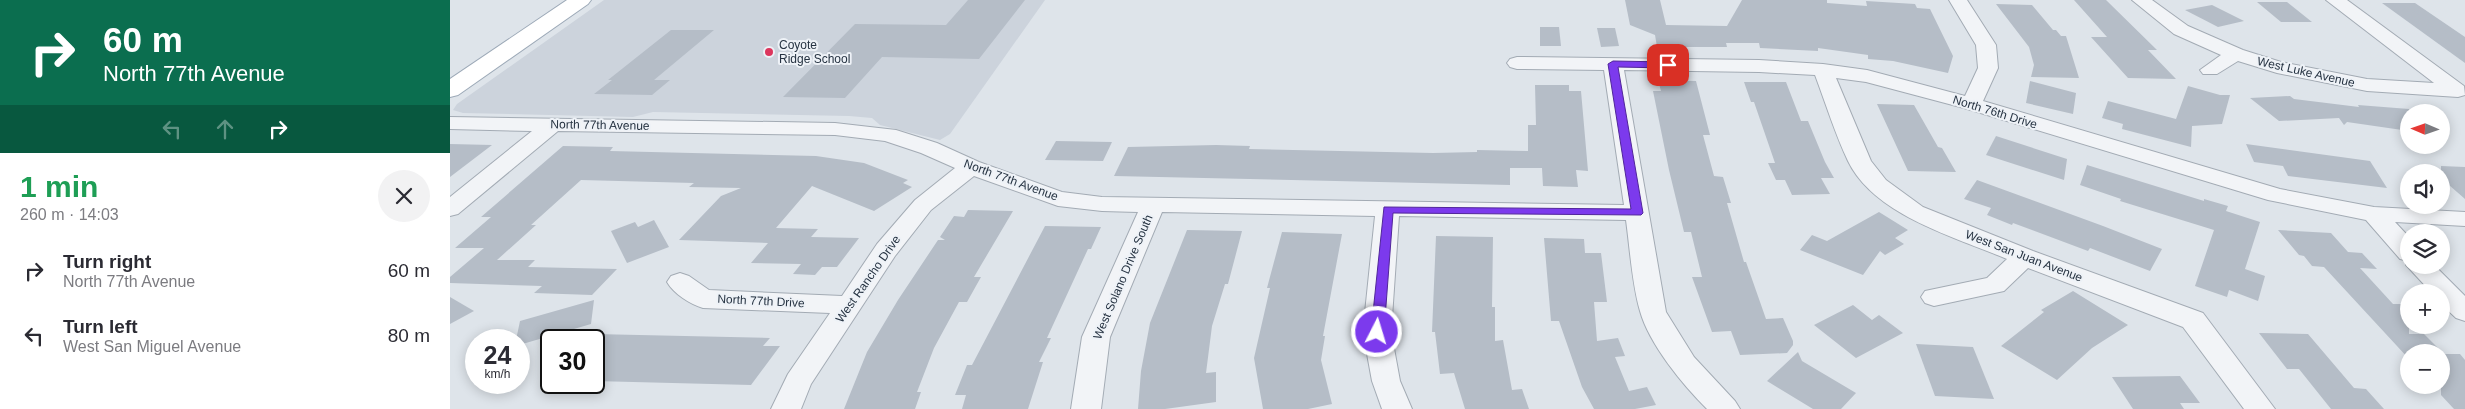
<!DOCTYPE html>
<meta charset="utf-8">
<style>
body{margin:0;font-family:Helvetica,sans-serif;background:#f2f2f3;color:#2b2b33;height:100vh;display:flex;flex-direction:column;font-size:19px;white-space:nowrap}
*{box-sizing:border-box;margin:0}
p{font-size:16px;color:#7c7c81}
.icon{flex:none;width:28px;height:28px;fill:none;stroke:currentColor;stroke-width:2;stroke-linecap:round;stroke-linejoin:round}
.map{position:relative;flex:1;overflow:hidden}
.details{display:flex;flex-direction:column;background:#fff;width:450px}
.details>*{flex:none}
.banner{background:#0b6e4f;color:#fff;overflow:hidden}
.needle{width:32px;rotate:272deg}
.buttons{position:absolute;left:1950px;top:104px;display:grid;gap:10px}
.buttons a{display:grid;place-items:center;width:50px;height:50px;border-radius:50%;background:#fff;box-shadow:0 2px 12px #0003;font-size:25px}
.speed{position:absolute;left:15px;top:329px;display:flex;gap:10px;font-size:25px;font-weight:700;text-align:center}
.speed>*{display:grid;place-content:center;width:65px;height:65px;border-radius:50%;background:#fff;box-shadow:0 2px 12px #0003;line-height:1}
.speed small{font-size:12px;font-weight:400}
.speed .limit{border:2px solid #111;border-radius:8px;background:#fff;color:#111}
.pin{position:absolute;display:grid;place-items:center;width:42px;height:42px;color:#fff;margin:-21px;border-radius:10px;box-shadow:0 2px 8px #0006}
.me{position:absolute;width:55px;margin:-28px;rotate:5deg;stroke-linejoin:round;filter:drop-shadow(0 0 4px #0008)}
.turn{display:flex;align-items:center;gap:18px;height:105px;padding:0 20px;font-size:22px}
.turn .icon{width:65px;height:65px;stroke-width:2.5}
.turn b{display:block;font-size:35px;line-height:42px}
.lanes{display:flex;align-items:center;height:48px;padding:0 20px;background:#0003;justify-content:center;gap:25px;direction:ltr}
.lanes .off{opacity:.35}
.round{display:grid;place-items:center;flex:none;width:52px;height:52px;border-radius:26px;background:#f2f2f3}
.summary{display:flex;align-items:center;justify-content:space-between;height:85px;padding:0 20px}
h1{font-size:30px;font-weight:700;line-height:38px;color:#1e9e55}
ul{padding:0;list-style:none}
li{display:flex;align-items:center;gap:15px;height:65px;padding:0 20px}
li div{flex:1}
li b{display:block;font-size:19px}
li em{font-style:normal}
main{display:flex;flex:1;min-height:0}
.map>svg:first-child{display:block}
</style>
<main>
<section class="details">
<div class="banner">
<div class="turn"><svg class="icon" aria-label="right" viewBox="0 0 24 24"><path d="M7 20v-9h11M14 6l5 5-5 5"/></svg><div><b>60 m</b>North 77th Avenue</div></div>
<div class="lanes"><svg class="icon off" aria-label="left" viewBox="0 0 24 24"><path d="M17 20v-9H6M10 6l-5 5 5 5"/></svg><svg class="icon off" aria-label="ahead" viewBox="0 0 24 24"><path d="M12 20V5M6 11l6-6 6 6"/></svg><svg class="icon" aria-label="right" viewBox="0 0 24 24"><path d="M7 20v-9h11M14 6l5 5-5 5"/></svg></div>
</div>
<div class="summary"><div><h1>1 min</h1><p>260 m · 14:03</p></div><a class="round"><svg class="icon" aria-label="close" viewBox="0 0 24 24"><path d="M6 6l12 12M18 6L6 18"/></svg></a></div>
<ul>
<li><svg class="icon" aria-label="right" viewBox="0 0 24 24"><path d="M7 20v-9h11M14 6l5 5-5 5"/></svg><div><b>Turn right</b><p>North 77th Avenue</p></div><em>60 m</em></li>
<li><svg class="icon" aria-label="left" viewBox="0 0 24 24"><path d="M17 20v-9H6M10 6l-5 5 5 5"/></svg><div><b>Turn left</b><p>West San Miguel Avenue</p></div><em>80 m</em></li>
</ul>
</section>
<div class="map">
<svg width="2015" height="409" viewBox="0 0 2015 409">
<rect width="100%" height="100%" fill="#dee4ea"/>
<polygon fill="#ccd3dc" points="154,0 595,0 500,134 490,140 430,125 422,118 399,116 203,112 183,117 13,113 3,110 7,104"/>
<g fill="#b5bdc7">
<polygon points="518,0 575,0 529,59 432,57 395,98 333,97 405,24 496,25"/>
<polygon points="1175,0 1210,0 1216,25 1277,26 1292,0 1377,0 1377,3 1417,6 1416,1 1465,4 1467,8 1480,9 1503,56 1498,73 1443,61 1418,59 1418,55 1368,48 1368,51 1310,48 1309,43 1276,43 1277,47 1207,47 1205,35 1180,25"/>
<polygon points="1624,0 1656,0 1707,50 1698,50 1726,79 1678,78 1641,37 1657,37"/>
<polygon points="1807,2 1837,2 1862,22 1831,22"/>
<polygon points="1932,3 1965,3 2015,37 2015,63"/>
<polygon points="1546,4 1582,5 1603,30 1606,30 1611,36 1616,36 1629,78 1581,77 1584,65 1579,47"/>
<polygon points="1762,5 1794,21 1768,27 1735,10"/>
<polygon points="1090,27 1109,27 1111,46 1090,46"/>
<polygon points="1147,28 1165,28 1169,46 1151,47"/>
<polygon points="221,30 264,30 204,80 220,80 202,95 144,94 162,80 158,80"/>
<polygon points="1208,80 1246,81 1260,135 1253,135 1264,176 1273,177 1281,203 1277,203 1294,262 1296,262 1316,319 1333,318 1343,341 1343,345 1337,353 1290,355 1281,331 1262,332 1242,277 1252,277 1241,232 1234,232 1219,170 1203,91 1211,91"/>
<polygon points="1580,81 1626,93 1623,114 1576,103"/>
<polygon points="1294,82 1336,82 1351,121 1358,121 1375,162 1384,178 1371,178 1380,194 1342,195 1335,180 1326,180 1318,163 1325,163 1304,102 1301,102"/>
<polygon points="1085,85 1119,85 1119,91 1131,91 1138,171 1126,170 1128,187 1093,186 1092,168 1060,168 1060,185 664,176 678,147 766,145 800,146 799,149 983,153 1027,152 1027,150 1078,151 1078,125 1086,125"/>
<polygon points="1738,86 1770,95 1780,95 1772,124 1742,126 1741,147 1672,129 1673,124 1652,118 1658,101 1726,119"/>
<polygon points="1840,96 1844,99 1909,107 1908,105 1959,109 1959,131 1897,122 1894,125 1889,118 1829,121 1800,98"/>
<polygon points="1427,104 1464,105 1488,147 1492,148 1506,172 1458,171"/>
<polygon points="1546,136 1617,159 1614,180 1536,155"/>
<polygon points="606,141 662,142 653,161 595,160"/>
<polygon points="0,144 42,145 0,177"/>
<polygon points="1796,144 1920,161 1937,188 1838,176 1833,166 1804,162"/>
<polygon points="113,146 163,147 160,151 366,156 414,163 458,180 453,183 462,187 424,211 362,186 326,228 368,229 361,237 409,238 387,267 372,267 365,275 343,274 351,264 301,263 318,243 229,240 271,196 291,188 239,187 244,183 131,180 81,225 86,225 47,260 85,260 78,267 167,269 142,295 84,293 92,286 0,283 0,277 34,248 5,248 41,217 31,217"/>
<polygon points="1637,165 1754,201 1754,199 1778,206 1776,211 1810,222 1795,269 1815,276 1808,301 1779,290 1777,297 1745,286 1764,230 1670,201 1671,199 1630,185"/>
<polygon points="1991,166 2015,167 2015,199 1999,185 1991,185"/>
<polygon points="1527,180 1653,226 1712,249 1700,271 1640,248 1638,251 1563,223 1562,225 1537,215 1541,208 1514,199"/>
<polygon points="518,210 563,211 524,277 531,277 517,302 509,302 484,348 467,392 471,392 465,409 394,409 417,352 448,300 488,240 495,240 490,237 504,216 514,217"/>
<polygon points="1429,212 1458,230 1445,238 1454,244 1435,255 1430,251 1413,275 1350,250 1362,235 1377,241"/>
<polygon points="204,220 219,247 177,263 161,231 185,222 188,227"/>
<polygon points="595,226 651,227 641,249 638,249 597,338 601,338 589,362 593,362 578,409 512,409 516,395 505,395 517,365 522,365"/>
<polygon points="737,230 792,231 778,284 775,284 762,326 756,373 766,372 766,402 715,409 688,409 691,371 700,323"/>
<polygon points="1828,230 1881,233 1898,252 1912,253 1927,269 1910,268 1943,304 1959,304 1959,334 1974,334 1992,352 1959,352 1959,359 1874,267 1862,266 1854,256 1849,255"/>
<polygon points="832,232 892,234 873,336 875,336 871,360 882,404 858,409 813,409 804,358 820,288 817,288"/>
<polygon points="986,236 1043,237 1042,307 1045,307 1045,341 1053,340 1062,390 1072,389 1079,409 1015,409 1004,373 990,374 985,332 982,332"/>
<polygon points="1094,238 1134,239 1135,253 1151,253 1157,302 1144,302 1147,341 1168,338 1175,356 1165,357 1179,391 1197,387 1206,405 1185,409 1144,409 1132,387 1109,321 1101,321"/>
<polygon points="1623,291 1678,325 1642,348 1607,380 1551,346 1594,312 1591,310"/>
<polygon points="0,297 24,311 0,324"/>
<polygon points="144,300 141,324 69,345 69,340 66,340 70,321"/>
<polygon points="1403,305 1422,320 1429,315 1453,333 1406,358 1364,325"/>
<polygon points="1809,333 1858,334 1904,388 1916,389 1934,409 1881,409 1849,369 1837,369"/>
<polygon points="144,334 320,338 313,346 330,346 301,385 144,381"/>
<polygon points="1466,344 1523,347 1544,399 1485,396"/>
<polygon points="1348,352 1352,361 1406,393 1391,409 1363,409 1317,381"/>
<polygon points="1991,354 2010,354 2015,360 2015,409 2004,409 1991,395"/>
<polygon points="1730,376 1750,403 1730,403 1734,409 1683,409 1662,377"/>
</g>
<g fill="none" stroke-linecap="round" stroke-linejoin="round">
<g stroke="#a3abb4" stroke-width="2">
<g id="minor">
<path d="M1499,0H1517L1546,45L1548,68L1533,101L1830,189L1924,207L2015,212V226L1945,222L1959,237V261L1950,259L1916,220L1818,200L1514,108L1416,82L1386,78L1421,161L1436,180L1473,207L1583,251L1753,313L1825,409H1794L1733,327L1578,268L1554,291L1484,306L1475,303L1471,297L1475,291L1537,278L1557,259C1505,237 1424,215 1398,161C1385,134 1376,104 1365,75L1309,72L1174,70L1216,312L1244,357L1285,401L1290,409H1257C1233,385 1199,344 1190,311C1182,284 1180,249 1176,220L949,216L941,332L950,381L962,409H932L922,381L913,332L925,216L712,212L660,337L651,409H621L632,337L688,212L652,211L608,206L524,176L481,210L445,256L361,384L351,409H321L338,374L380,313L253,308C240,304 224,294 217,282L221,276L230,273L239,276L259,290L392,296L427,244L465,200L505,168L471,153L435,141L385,135L108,131L8,214L0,216V197L82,131L0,129V117L385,123L446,130L487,143L529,162L612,192L652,197L1174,205L1154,70L1067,69L1060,67L1057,63L1060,59L1067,57L1309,60L1373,64L1417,70L1515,96L1528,68L1526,45Z"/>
<polygon points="1682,0 1702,0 1738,26 1793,50 1831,62 1917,79 1984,83 1876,0 1897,0 2014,86 2015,95 2008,97 1917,91 1827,73 1788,61 1767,74 1753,74 1750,70 1771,55 1724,34"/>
<polygon points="1959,261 1959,265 1984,265 2015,296 2015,321 2006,318 1991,304 1991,292 1981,292 1956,265"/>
</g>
</g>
<g stroke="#9ca9b7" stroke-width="2">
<polygon id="major" points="117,0 141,0 138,4 8,95 0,97 0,79"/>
</g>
<use href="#minor" fill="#f2f4f7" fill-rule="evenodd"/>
<use href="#major" fill="#fff" fill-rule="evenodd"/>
</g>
<polygon fill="#7c3aed" stroke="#51269a" points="1163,61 1218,62 1222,65 1218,68 1168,67 1193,213 1191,215 943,213 934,332 927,337 923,336 921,332 934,207 1181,209 1158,64"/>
<circle fill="#dc365d" stroke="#eef2f7" stroke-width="2" cx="319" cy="52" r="5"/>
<g text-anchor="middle" stroke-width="4" stroke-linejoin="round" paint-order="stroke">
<g font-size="12" fill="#263342" stroke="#eef2f7" text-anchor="start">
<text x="329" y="49">Coyote<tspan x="329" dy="14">Ridge School</tspan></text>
</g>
<g font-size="12" fill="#263342" stroke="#eef2f7">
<text transform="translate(1856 72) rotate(13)" y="4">West Luke Avenue</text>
<text transform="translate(1545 112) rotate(17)" y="4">North 76th Drive</text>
<text transform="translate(150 125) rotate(1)" y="4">North 77th Avenue</text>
<text transform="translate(561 180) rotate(20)" y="4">North 77th Avenue</text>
<text transform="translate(1574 256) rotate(21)" y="4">West San Juan Avenue</text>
<text transform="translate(673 277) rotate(-67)" y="4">West Solano Drive South</text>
<text transform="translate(418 279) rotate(-55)" y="4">West Rancho Drive</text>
<text transform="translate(311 301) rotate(3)" y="4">North 77th Drive</text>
</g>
</g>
</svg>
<div class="buttons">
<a><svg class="needle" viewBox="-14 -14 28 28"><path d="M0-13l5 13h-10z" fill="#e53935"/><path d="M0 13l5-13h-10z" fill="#7c7c81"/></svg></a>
<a><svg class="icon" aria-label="sound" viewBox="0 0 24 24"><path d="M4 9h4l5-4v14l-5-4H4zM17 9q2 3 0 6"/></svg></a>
<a><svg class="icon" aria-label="layers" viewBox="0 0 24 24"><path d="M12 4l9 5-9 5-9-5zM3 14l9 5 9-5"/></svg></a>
<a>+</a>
<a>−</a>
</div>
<div class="speed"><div>24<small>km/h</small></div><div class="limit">30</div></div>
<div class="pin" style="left:1218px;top:65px;background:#d93025"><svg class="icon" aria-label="arrive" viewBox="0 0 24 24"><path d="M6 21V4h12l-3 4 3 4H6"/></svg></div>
<svg class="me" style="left:927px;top:332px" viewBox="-20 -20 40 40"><circle r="17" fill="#7c3aed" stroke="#fff" stroke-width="3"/><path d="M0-11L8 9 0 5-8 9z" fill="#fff"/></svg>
</div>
</main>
